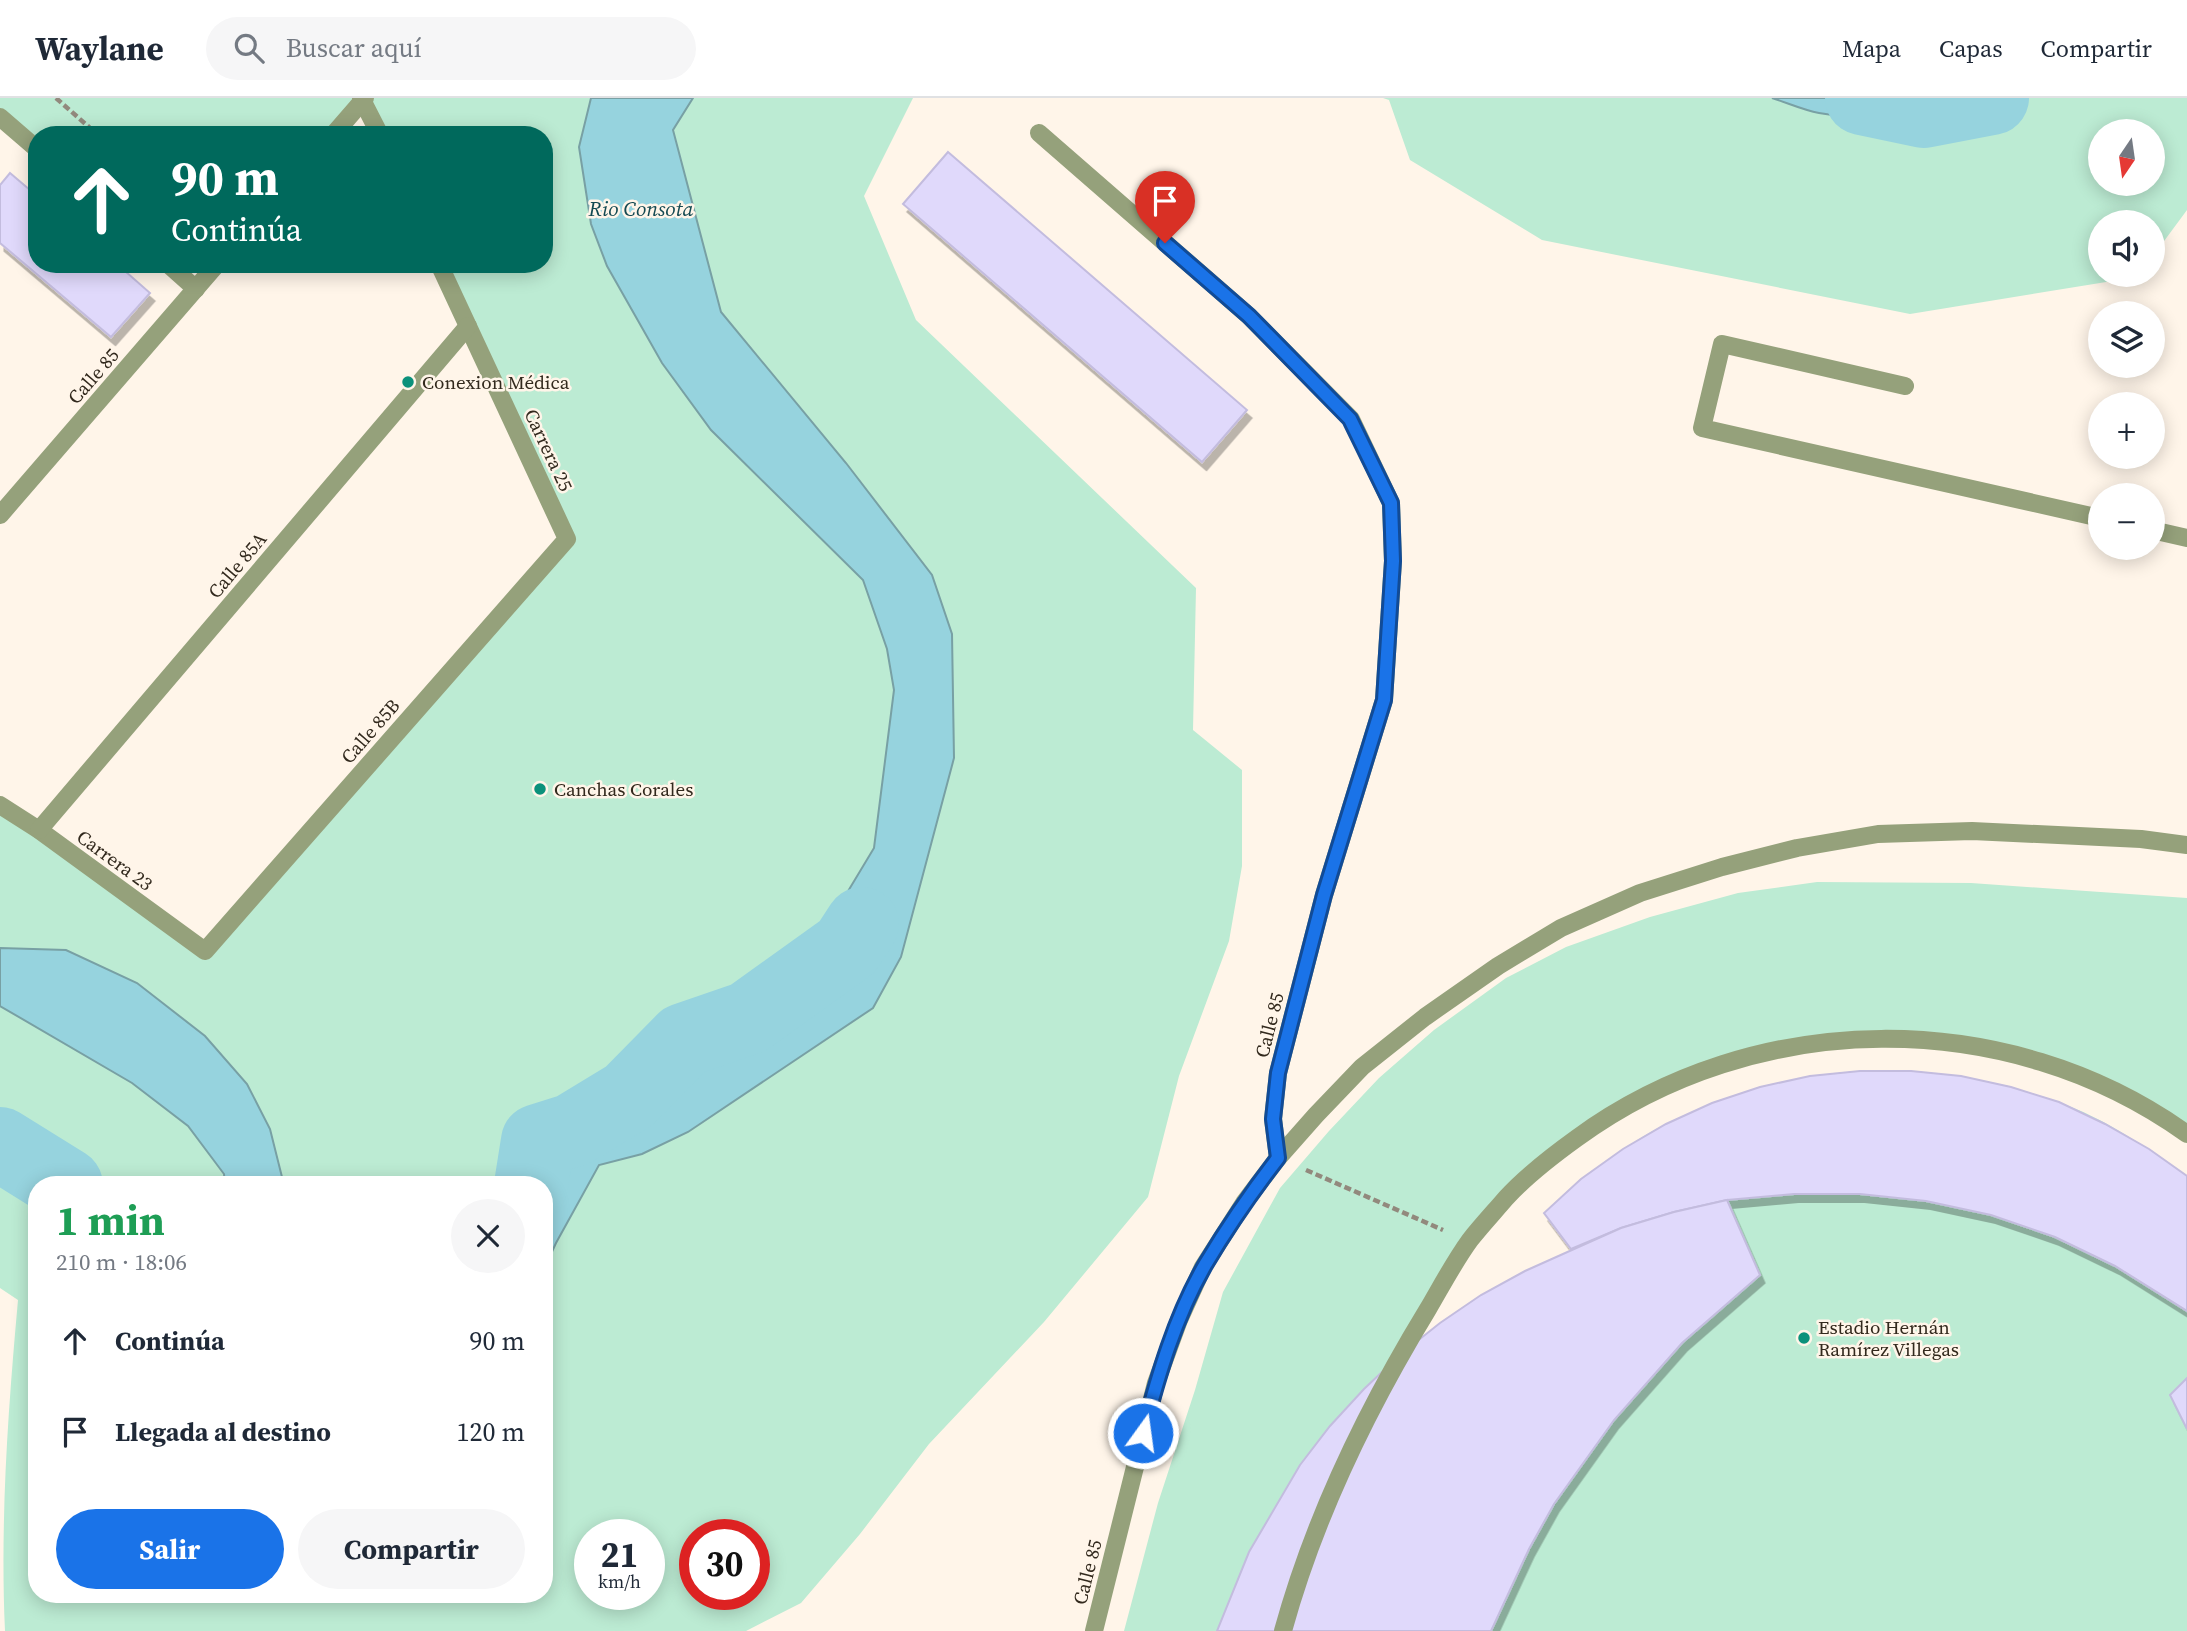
<!DOCTYPE html>
<html lang="es">
<meta charset="utf-8">
<style>
body{margin:0;font-family:"Source Serif 4",serif;background:#f6f6f7;color:#1f2937;height:100vh;display:flex;flex-direction:column;font-size:26px;white-space:nowrap}
*{box-sizing:border-box;margin:0}
p{font-size:23px;color:#747a83}
.icon{flex:none;width:38px;height:38px;fill:none;stroke:currentColor;stroke-width:2;stroke-linecap:round;stroke-linejoin:round}
.map{position:relative;flex:1;overflow:hidden}
.details{position:absolute;left:28px;top:1078px;width:525px;height:427px;display:flex;flex-direction:column;background:#fff;border-radius:28px;box-shadow:0 4px 18px #0003}
.details>*{flex:none}
.top-card{position:absolute;left:28px;top:28px;width:525px;height:147px;border-radius:28px;box-shadow:0 4px 18px #0003;background:#00695c;color:#fff;overflow:hidden}
.needle{width:46px;rotate:193deg}
.controls{position:absolute;left:2088px;top:21px;display:grid;gap:14px}
.controls a{display:grid;place-items:center;width:77px;height:77px;border-radius:50%;background:#fff;box-shadow:0 4px 18px #0003;font-size:35px}
.speed{position:absolute;left:574px;top:1421px;display:flex;gap:14px;font-size:35px;font-weight:700;text-align:center}
.speed>*{display:grid;place-content:center;width:91px;height:91px;border-radius:50%;background:#fff;box-shadow:0 4px 18px #0003;line-height:1}
.speed small{font-size:18px;font-weight:400}
.speed .limit{border:10px solid #d22;background:#fff;color:#111}
.pin{position:absolute;display:grid;place-items:center;width:60px;height:60px;color:#fff;margin:-72px -30px;border-radius:50% 50% 50% 0;rotate:-45deg;box-shadow:0 0 7px #0007}
.pin .icon{rotate:45deg}
.me{position:absolute;width:77px;margin:-38px;rotate:14deg;stroke-linejoin:round;filter:drop-shadow(0 0 5px #0008)}
.turn{display:flex;align-items:center;gap:24px;height:147px;padding:0 28px;font-size:32px}
.turn .icon{width:91px;height:91px;stroke-width:2.5}
.turn b{display:block;font-size:49px;line-height:60px}
.round{display:grid;place-items:center;flex:none;width:74px;height:74px;border-radius:37px;background:#f6f6f7}
.overview{display:flex;align-items:center;justify-content:space-between;height:119px;padding:0 28px}
h1{font-size:42px;font-weight:700;line-height:52px;color:#1e9e55}
.cta{display:flex;gap:14px;margin-top:auto;padding:14px 28px}
.cta a{flex:1;height:80px;border-radius:42px;background:#1a73e8;color:#fff;font-size:28px;font-weight:700;line-height:80px;text-align:center}
.cta a+a{background:#f6f6f7;color:#1f2937}
ul{padding:0;list-style:none}
li{display:flex;align-items:center;gap:21px;height:91px;padding:0 28px}
li div{flex:1}
li b{display:block;font-size:26px}
li em{font-style:normal}
header{display:flex;align-items:center;gap:42px;box-sizing:border-box;height:98px;padding:0 35px;background:#fff;border-bottom:2px solid #e0e1e3}
header strong{font-size:33px}
nav{display:flex;gap:38px;margin-inline-start:auto;font-size:24px}
.search{width:490px;height:63px;background:#f6f6f7;display:flex;align-items:center;gap:18px;box-sizing:border-box;padding:0 24px;border-radius:38px;color:#747a83;font-size:26px}
.map>svg:first-child{display:block}
</style>
<header>
<strong>Waylane</strong>
<div class="search"><svg class="icon" aria-label="search" viewBox="0 0 24 24"><circle cx="10" cy="10" r="6"/><path d="M15 15l6 6"/></svg>Buscar aquí</div>
<nav><a>Mapa</a><a>Capas</a><a>Compartir</a></nav>
</header>
<div class="map">
<svg width="2187" height="1533" viewBox="0 0 2187 1533">
<defs>
<filter id="shadow"><feDropShadow dx="4.5" dy="8" stdDeviation="0" flood-color="#0004"/></filter>
</defs>
<rect width="100%" height="100%" fill="#fff5e9"/>
<g fill="#bcebd3" fill-rule="evenodd">
<polygon points="0,0 591,0 579,49 711,332 863,482 887,551 894,592 874,750 788,893 629,998 573,1032 538,1043 504,1066 499,1087 284,1087 270,1031 247,986 205,938 137,885 66,852 0,850 0,707 205,853 567,441 439,166 544,166 544,37 380,37 363,2 333,37 37,37 37,51 0,19"/>
<path d="M693,0H913L864,98L916,222L1196,490L1193,632L1242,672V768L1229,843L1179,978L1148,1099L1044,1224L929,1346L860,1436L801,1505L746,1533H5C0,1423 8,1312 18,1202L0,1190V908L132,985L188,1028L224,1076L225,1087H37V1496H544V1171L556,1145L599,1067L642,1056L688,1034L873,910L901,859L954,660L846,365L721,214L673,32ZM590,1437H649V1496H590ZM695,1437H754V1496H695Z"/>
<path d="M1383,0H1772L1818,15L1861,19L1924,13L1992,0H2187V112L2153,158L2152,124H2100V177H2139L2137,179L1910,216L1542,142L1410,62L1389,2ZM2100,33H2152V86H2100Z"/>
<path d="M1817,784L1971,785L2187,800V1036L2166,1021L2001,953L1823,943L1652,993L1508,1098L1402,1255L1440,1225L1481,1197L1571,1152L1581,1081C1609,1061 1636,1041 1666,1026C1695,1011 1725,1002 1756,993C1774,988 1793,981 1812,978C1895,966 1979,977 2058,1004C2105,1020 2147,1050 2187,1078V1533H1124L1158,1405L1195,1292L1223,1194L1280,1090L1329,1033L1379,980L1434,932L1506,880L1566,849L1650,819L1738,795Z"/>
</g>
<g fill="#96d3de" stroke="#78a0a4" stroke-width="2">
<polygon points="591,0 693,0 673,32 721,214 846,365 932,477 952,536 954,660 901,859 873,910 688,1034 642,1056 599,1067 556,1145 544,1171 544,1087 499,1087 503,1066 538,1043 573,1032 629,998 788,893 874,750 894,592 887,551 863,482 711,332 662,265 607,168 591,126 579,49"/>
<path d="M1772,0H1992C1936,11 1877,25 1819,15C1803,12 1788,5 1772,0Z"/>
<polygon points="0,850 66,852 137,885 205,938 247,986 270,1031 284,1087 225,1087 224,1076 188,1028 132,985 0,908"/>
</g>
<g fill="none" stroke-linecap="round" stroke-linejoin="round">
<g stroke="#96d3de" stroke-width="74">
<polyline points="1862,0 1924,13 1992,0"/>
<polyline points="0,1046 66,1087"/>
<polyline points="531,1087 538,1043 573,1032 629,998 684,942 748,920 847,849 862,826"/>
</g>
</g>
<g fill="#e0d9fb" stroke="#c3bcde" stroke-width="2" filter="url(#shadow)">
<polygon points="948,54 1247,312 1202,364 903,106"/>
<polygon points="10,75 37,98 37,166 117,166 150,195 111,239 0,145 0,87"/>
<polygon points="1860,973 1911,973 1961,978 2011,989 2059,1004 2105,1026 2149,1051 2187,1078 2187,1213 2115,1168 2055,1139 1991,1117 1926,1103 1860,1096 1794,1096 1727,1102 1674,1114 1621,1130 1571,1151 1544,1115 1581,1081 1623,1051 1666,1026 1712,1005 1760,989 1810,978"/>
<polygon points="1727,1102 1760,1177 1682,1245 1614,1322 1554,1406 1529,1451 1491,1533 1217,1533 1249,1454 1300,1367 1330,1328 1364,1291 1401,1256 1440,1225 1481,1197 1525,1173 1621,1130 1674,1114"/>
<polygon points="2187,1280 2187,1331 2170,1297"/>
</g>
<g fill="none" stroke-linecap="round" stroke-linejoin="round">
<g stroke="#92897d" stroke-width="4.5" stroke-dasharray="7 3.5" stroke-linecap="butt">
<polyline points="56,0 98,37"/>
<polyline points="1306,1072 1443,1132"/>
</g>
<g stroke="#95a17b" stroke-width="18">
<polyline points="361,0 380,37"/>
<polyline points="0,19 37,51"/>
<polyline points="1039,35 1249,218 1351,321 1391,405 1393,463 1384,602 1324,797 1278,975 1273,1021 1278,1060"/>
<polyline points="333,37 365,0"/>
<polyline points="168,166 196,191"/>
<polyline points="1905,288 1722,246 1702,330 2100,420"/>
<polyline points="0,417 217,166"/>
<polyline points="2152,432 2187,440"/>
<polyline points="0,707 39,732 205,853 567,441 439,166"/>
<polyline points="39,732 468,228"/>
<polyline points="1094,1533 1156,1285 1179,1222 1203,1169 1244,1105 1278,1060 1316,1017 1362,969 1425,919 1498,868 1561,830 1640,795 1722,769 1797,750 1878,736 1972,733 2141,741 2187,747"/>
<path d="M1283,1533C1314,1420 1367,1311 1428,1211C1441,1189 1454,1164 1470,1142C1481,1128 1494,1114 1506,1100C1527,1077 1552,1058 1577,1040C1755,910 2007,907 2187,1036"/>
</g>
</g>
<g fill="none" stroke-linecap="round" stroke-linejoin="round">
<g stroke="#114b97" stroke-width="18">
<path id="route" d="M1143,1335C1158,1278 1175,1219 1205,1167C1227,1130 1251,1095 1278,1060L1273,1021L1278,975L1324,797L1384,602L1393,463L1391,405L1350,321L1249,218L1165,145"/>
</g>
<use href="#route" stroke="#1a73e8" stroke-width="12"/>
</g>
<g fill="#0b917b" stroke="#fff5e9" stroke-width="2.5">
<circle cx="408" cy="284" r="7"/>
<circle cx="540" cy="691" r="7"/>
<circle cx="1804" cy="1240" r="7"/>
</g>
<g text-anchor="middle" stroke-width="5" stroke-linejoin="round" paint-order="stroke">
<g font-size="19" fill="#32291d" stroke="#fff5e9">
<text transform="translate(93 278) rotate(-49)" y="7">Calle 85</text>
<text transform="translate(549 352) rotate(65)" y="7">Carrera 25</text>
<text transform="translate(237 467) rotate(-50)" y="7">Calle 85A</text>
<text transform="translate(370 633) rotate(-49)" y="7">Calle 85B</text>
<text transform="translate(115 762) rotate(36)" y="7">Carrera 23</text>
<text transform="translate(1269 927) rotate(-76)" y="7">Calle 85</text>
<text transform="translate(1087 1474) rotate(-76)" y="7">Calle 85</text>
</g>
<g font-size="19" fill="#32291d" stroke="#fff5e9" text-anchor="start">
<text x="422" y="291">Conexion Médica</text>
<text x="554" y="698">Canchas Corales</text>
<text x="1818" y="1236">Estadio Hernán<tspan x="1818" dy="22">Ramírez Villegas</tspan></text>
</g>
<g font-size="21" font-style="italic" fill="#134952" stroke="#fff5e9">
<text x="641" y="118">Rio Consota</text>
</g>
</g>
</svg>
<div class="controls">
<a><svg class="needle" viewBox="-14 -14 28 28"><path d="M0-13l5 13h-10z" fill="#e53935"/><path d="M0 13l5-13h-10z" fill="#747a83"/></svg></a>
<a><svg class="icon" aria-label="sound" viewBox="0 0 24 24"><path d="M4 9h4l5-4v14l-5-4H4zM17 9q2 3 0 6"/></svg></a>
<a><svg class="icon" aria-label="layers" viewBox="0 0 24 24"><path d="M12 4l9 5-9 5-9-5zM3 14l9 5 9-5"/></svg></a>
<a>+</a>
<a>−</a>
</div>
<div class="speed"><div>21<small>km/h</small></div><div class="limit">30</div></div>
<div class="pin" style="left:1165px;top:145px;background:#d93025"><svg class="icon" aria-label="arrive" viewBox="0 0 24 24"><path d="M6 21V4h12l-3 4 3 4H6"/></svg></div>
<svg class="me" style="left:1143px;top:1335px" viewBox="-20 -20 40 40"><circle r="17" fill="#1a73e8" stroke="#fff" stroke-width="3"/><path d="M0-11L8 9 0 5-8 9z" fill="#fff"/></svg>
<div class="top-card">
<div class="turn"><svg class="icon" aria-label="ahead" viewBox="0 0 24 24"><path d="M12 20V5M6 11l6-6 6 6"/></svg><div><b>90 m</b>Continúa</div></div>
</div>
<section class="details">
<div class="overview"><div><h1>1 min</h1><p>210 m · 18:06</p></div><a class="round"><svg class="icon" aria-label="close" viewBox="0 0 24 24"><path d="M6 6l12 12M18 6L6 18"/></svg></a></div>
<ul>
<li><svg class="icon" aria-label="ahead" viewBox="0 0 24 24"><path d="M12 20V5M6 11l6-6 6 6"/></svg><div><b>Continúa</b></div><em>90 m</em></li>
<li><svg class="icon" aria-label="arrive" viewBox="0 0 24 24"><path d="M6 21V4h12l-3 4 3 4H6"/></svg><div><b>Llegada al destino</b></div><em>120 m</em></li>
</ul>
<div class="cta"><a>Salir</a><a>Compartir</a></div>
</section>
</div>
